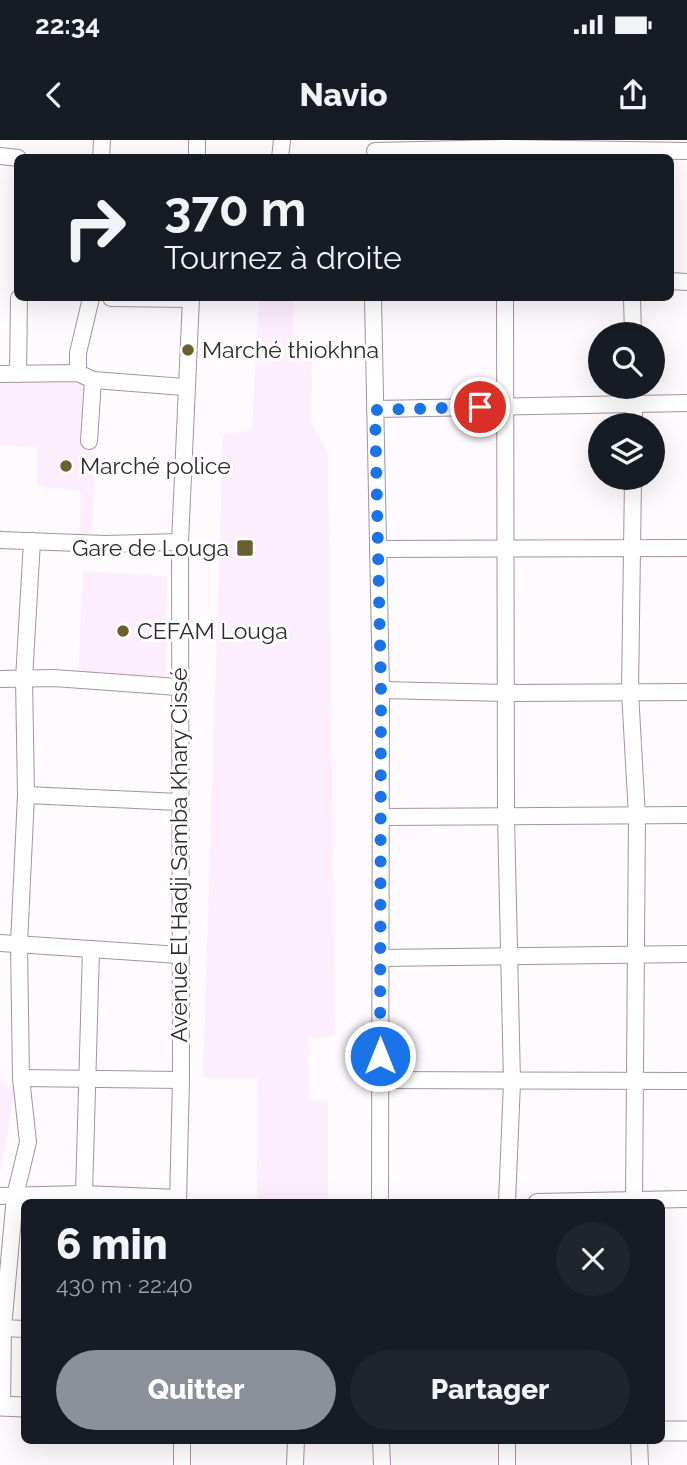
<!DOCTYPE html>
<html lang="fr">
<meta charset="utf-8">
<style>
body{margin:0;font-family:Raleway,sans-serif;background:#20242c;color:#f1f3f6;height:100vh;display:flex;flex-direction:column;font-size:26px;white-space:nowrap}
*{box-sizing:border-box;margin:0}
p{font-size:23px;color:#9ea1a6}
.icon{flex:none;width:38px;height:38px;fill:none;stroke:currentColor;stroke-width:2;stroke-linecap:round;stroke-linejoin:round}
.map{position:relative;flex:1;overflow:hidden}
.side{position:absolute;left:21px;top:1059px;width:644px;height:245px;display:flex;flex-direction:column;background:#171b24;border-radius:10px;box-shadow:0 7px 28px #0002}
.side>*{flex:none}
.banner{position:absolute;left:14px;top:14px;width:660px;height:147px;border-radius:10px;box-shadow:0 7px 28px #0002;background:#171b24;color:#f1f3f6;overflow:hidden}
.controls{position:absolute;left:588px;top:182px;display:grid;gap:14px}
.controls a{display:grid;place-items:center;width:77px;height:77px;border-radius:50%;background:#171b24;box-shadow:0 7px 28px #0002;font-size:35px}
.pin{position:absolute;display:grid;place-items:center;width:60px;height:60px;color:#fff;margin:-30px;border:4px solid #fff;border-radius:50%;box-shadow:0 2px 7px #0007}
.me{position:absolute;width:77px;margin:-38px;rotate:0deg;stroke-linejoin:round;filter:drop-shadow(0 0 5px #0008)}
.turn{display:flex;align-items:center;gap:24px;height:147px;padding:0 35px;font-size:32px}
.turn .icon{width:91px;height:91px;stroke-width:2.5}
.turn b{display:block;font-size:49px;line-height:60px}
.round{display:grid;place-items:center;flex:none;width:74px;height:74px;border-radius:37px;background:#20242c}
.head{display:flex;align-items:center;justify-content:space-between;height:119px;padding:0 35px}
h1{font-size:42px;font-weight:800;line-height:52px}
.action{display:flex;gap:14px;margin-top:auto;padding:14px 35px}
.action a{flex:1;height:80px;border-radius:42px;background:#8c9099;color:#fff;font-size:28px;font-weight:800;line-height:80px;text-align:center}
.action a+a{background:#20242c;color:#f1f3f6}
.status{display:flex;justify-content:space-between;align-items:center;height:49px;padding:0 35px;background:#171b24;direction:ltr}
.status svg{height:19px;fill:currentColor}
header{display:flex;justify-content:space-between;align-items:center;height:91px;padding:0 35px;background:#171b24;font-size:32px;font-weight:800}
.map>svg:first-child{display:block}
</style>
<div class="status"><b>22:34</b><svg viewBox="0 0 49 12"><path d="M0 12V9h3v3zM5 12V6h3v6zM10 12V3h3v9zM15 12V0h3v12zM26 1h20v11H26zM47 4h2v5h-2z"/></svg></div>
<header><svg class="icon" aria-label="back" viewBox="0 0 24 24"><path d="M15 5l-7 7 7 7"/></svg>Navio<svg class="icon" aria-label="share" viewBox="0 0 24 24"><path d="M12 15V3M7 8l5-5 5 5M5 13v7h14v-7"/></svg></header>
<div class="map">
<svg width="687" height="1325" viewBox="0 0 687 1325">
<rect width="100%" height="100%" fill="#fefafe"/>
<g fill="#fdeefd">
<polygon points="259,158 294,158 293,197 312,216 311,282 328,313 335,896 308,898 309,960 328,961 328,1062 257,1062 258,937 203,937 223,294 252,290"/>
<polygon points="0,226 98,230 92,395 79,395 81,351 38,346 37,307 0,305"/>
<polygon points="83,431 167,436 166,548 78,545"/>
<polygon points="0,939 15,951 0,1034"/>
</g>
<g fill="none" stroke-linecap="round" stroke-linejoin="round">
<g stroke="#a392a3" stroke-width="18">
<g id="minor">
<polyline points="197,0 197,18"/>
<polyline points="375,11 503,8 687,11"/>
<polyline points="0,16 18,18"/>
<polyline points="101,18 102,0"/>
<polyline points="280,18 282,0"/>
<polyline points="670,141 687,142"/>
<polyline points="111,158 191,159"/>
<polyline points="373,158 381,550 380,1062"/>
<polyline points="505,158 506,677 512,942 507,1062"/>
<polyline points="632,158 633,194"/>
<polyline points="78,233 78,213 91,158"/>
<polyline points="0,234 78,233 93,240 184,247"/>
<polyline points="18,234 19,158"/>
<polyline points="375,269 687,263"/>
<polyline points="634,285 634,247"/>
<polyline points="89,301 93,240"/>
<polyline points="633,338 630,552 637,676 634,1060"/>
<polyline points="0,400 105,404 180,402"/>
<polyline points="378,409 687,408"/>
<polyline points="0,539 54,538 178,547"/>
<polyline points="381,550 506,553 687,552"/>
<polyline points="26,655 180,662"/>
<polyline points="381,677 687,675"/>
<polyline points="0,803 180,815"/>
<polyline points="380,818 687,814"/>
<polyline points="21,938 181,940"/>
<polyline points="379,940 687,941"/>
<polyline points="84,1054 91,809"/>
<polyline points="0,1056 84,1054 178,1058"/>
<polyline points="178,1062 181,940 180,402 191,158"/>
<polyline points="537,1062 687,1059"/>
<polyline points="3,1188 24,1189"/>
<polyline points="2,1266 3,1188 15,1056 28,1002 21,938 19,804 26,655 24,539 32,401"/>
<polyline points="381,1300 382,1325"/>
<polyline points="507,1300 507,1325"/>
<polyline points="639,1300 640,1325"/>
<polyline points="182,1325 182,1300"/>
<polyline points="295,1325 296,1300"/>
</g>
</g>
<g stroke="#a392a3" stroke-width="21">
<g id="major">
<polyline points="0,1266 24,1267"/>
<polyline points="662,1291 687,1291"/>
</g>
</g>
<use href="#minor" stroke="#fff" stroke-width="16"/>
<use href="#major" stroke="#fff" stroke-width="19"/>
</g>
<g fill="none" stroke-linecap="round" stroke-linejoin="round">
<polyline stroke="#1a73e8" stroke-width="12" stroke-dasharray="0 21.6" points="380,916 381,550 375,270 480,267"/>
</g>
<g fill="#68612e" stroke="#fff" stroke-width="2.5">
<circle cx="188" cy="210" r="7"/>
<circle cx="66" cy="326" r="7"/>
<rect x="236" y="399" width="18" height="18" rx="3.5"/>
<circle cx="123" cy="491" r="7"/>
</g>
<g text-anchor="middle" stroke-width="6" stroke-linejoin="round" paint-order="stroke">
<g font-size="23" fill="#302930" stroke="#fff" text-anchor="start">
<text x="202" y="218">Marché thiokhna</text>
<text x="80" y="334">Marché police</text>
<text x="229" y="416" text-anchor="end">Gare de Louga</text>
<text x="137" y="499">CEFAM Louga</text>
</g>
<g font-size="23" fill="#302930" stroke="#fff">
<text transform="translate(179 715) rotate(-90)" y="8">Avenue El Hadji Samba Khary Cissé</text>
</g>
</g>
</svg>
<div class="controls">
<a><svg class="icon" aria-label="search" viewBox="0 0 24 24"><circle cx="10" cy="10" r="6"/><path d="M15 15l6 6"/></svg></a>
<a><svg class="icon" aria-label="layers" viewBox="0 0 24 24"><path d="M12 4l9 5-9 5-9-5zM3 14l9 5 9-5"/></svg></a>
</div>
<div class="pin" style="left:480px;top:267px;background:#d93025"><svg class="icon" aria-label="arrive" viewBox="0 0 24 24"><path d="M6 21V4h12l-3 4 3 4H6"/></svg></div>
<svg class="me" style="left:380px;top:916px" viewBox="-20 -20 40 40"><circle r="17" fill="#1a73e8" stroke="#fff" stroke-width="3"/><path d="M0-11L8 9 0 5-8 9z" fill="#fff"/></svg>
<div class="banner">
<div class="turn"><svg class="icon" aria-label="right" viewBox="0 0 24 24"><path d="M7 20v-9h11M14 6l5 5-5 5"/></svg><div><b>370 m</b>Tournez à droite</div></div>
</div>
<section class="side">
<div class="head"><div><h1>6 min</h1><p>430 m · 22:40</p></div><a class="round"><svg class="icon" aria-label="close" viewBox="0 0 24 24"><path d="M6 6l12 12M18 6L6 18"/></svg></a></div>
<div class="action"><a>Quitter</a><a>Partager</a></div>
</section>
</div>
